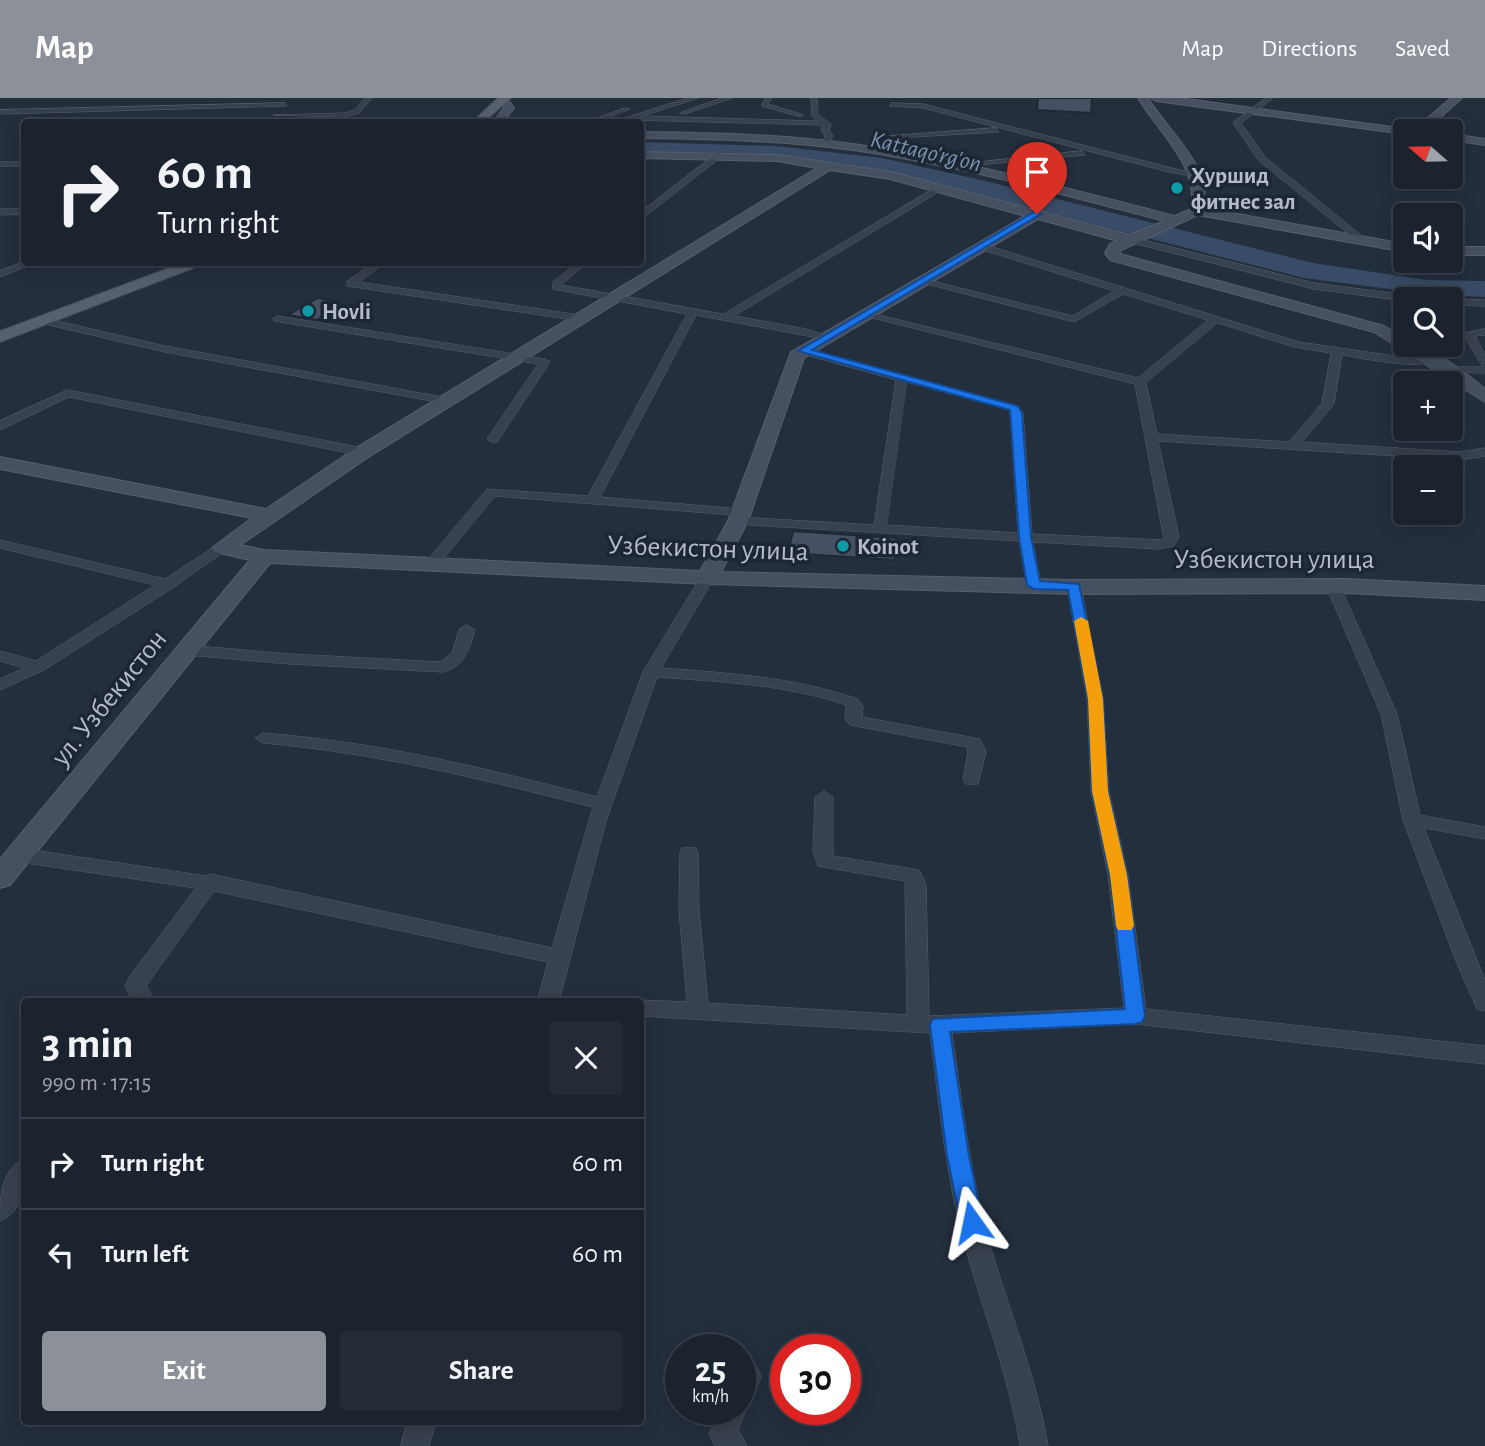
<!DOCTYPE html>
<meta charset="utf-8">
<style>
body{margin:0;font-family:"Alegreya Sans",sans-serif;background:#242b36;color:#f1f3f6;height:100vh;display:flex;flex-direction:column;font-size:26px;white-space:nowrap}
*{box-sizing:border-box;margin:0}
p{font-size:23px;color:#a0a4aa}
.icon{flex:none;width:38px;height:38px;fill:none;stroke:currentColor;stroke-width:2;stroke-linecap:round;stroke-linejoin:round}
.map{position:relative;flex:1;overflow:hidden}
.panel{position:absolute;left:21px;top:900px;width:623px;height:427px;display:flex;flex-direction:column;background:#1b232e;border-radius:7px;box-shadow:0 4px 18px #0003,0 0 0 2px #39404a}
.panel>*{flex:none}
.banner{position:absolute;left:21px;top:21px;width:623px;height:147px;border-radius:7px;box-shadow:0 4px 18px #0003,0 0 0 2px #39404a;background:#1b232e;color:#f1f3f6;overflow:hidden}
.needle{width:46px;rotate:290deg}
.buttons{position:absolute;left:1393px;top:21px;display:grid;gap:14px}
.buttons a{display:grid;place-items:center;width:70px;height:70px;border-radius:7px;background:#1b232e;box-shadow:0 4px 18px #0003,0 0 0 2px #39404a;font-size:35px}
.speed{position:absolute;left:665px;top:1236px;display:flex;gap:14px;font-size:35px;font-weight:700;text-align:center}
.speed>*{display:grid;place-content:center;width:91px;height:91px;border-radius:50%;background:#1b232e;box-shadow:0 4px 18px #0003,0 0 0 2px #39404a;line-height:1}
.speed small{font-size:18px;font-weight:400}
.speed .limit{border:10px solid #d22;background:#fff;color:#111}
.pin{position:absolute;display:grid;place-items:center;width:60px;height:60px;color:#fff;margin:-72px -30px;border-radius:50% 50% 50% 0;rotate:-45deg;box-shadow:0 0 7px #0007}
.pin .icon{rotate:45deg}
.me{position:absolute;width:77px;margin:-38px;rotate:348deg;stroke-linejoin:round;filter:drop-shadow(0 0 5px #0008)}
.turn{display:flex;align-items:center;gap:24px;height:147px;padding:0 21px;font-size:32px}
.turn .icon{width:91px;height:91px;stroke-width:2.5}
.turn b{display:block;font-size:49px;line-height:60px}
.round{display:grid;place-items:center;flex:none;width:74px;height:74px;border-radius:7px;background:#242b36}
.summary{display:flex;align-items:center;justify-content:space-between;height:119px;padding:0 21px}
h1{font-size:42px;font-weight:700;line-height:52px}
.action{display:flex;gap:14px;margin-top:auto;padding:14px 21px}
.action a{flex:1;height:80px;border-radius:7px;background:#8c9099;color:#fff;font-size:28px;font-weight:700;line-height:80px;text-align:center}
.action a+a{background:#242b36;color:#f1f3f6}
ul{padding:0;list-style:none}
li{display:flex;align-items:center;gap:21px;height:91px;padding:0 21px;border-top:2px solid #39404a}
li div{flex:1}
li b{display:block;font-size:26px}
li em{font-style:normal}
header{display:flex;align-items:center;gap:42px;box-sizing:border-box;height:98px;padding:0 35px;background:#8c9099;color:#fff}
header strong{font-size:33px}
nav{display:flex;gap:38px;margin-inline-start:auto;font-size:24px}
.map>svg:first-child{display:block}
</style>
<header>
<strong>Map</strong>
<nav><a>Map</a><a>Directions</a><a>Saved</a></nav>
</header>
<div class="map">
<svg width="1485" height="1348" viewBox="0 0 1485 1348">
<rect width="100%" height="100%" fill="#242f3e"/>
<polygon fill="#394c67" points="640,44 776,48 882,60 977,81 1313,165 1426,182 1485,183 1485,199 1429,196 1304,180 914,80 846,66 738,55 641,54"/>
<g fill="#455162" stroke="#1f2835" stroke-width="2">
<polygon points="1038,0 1092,0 1091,15 1037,12"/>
<polygon points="318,200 337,203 318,222 288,217"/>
<polygon points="793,433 897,440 895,462 788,455"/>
</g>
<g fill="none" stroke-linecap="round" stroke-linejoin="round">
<g stroke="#565f6c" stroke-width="1">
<g id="street">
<polygon points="365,0 372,0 359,15 344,19 273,17 344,15 355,12"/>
<polygon points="688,0 698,0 643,18 817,23 812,18 811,0 817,0 818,17 831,26 829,32 833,38 828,47 822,47 825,38 821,32 823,27 631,22 613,24"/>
<polygon points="722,0 732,0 685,16 680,15"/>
<polygon points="766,0 772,0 768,6 804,17 801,19 762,8"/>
<polygon points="1266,0 1273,0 1241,25 1265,59 1367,142 1367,146 1361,146 1259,63 1233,25"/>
<polygon points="285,5 287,8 0,16 0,12"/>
<polygon points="892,5 923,6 1199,77 1195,79 1169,74 923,10 890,8"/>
<polygon points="625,10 630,11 596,24 587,24"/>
<polygon points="996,30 999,34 894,40 890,38"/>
<polygon points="1082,53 1085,57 956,69 952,67"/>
<polygon points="717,55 724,57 640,122 640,115"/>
<rect x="0" y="64" width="24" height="4"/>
<polygon points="938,88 945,90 734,218 806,231 829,238 829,242 696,217 600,399 741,411 748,415 746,418 495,398 435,471 425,471 425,465 487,391 588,398 687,216 553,191 553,184 578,164 588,164 561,187 723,216"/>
<polygon points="0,111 24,111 24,116 0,117"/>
<polygon points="1128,138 1314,185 1414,198 1419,201 1405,203 1314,191 1125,143 1125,139"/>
<path d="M983,146L1299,244L1402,259L1434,260L1435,262C1419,273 1363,260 1342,257L1334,306L1302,344L1460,354L1485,350V358L1460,362L1158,343L1179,439L1174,448L1159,451L1033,444L1041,487L1034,491L1027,487L1019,443L733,426V420L738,419L874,427L896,282L799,255V251L803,250L1018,308L1023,315L1032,436L1164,442L1135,286L861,217L866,214L1138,280L1208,222L1123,196L1074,224L919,184L924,181L1073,218L1114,193L980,151V147ZM1218,225L1294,249L1331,255L1322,305L1289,344L1157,336L1146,285ZM907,284L1010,312L1018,435L887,427Z"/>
<polygon points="24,164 35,165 0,179 0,173"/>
<polygon points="290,164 306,164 307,166 302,169"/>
<polygon points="375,164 386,164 359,184 580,217 585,220 580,223 347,188 347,184"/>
<polygon points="1451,201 1485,202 1485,208 1451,207"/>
<polygon points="278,218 545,261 550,264 497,344 493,345 487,341 538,266 274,223 273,221"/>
<polygon points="44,220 165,248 448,300 454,303 448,306 165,254 40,225 40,221"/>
<polygon points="1485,231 1485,237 1475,238 1485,257 1485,275 1445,274 1445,270 1449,269 1483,269 1463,236"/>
<polygon points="68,292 363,350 369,354 363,358 69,299 0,332 0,323"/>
<polygon points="0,442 165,481 217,447 227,447 229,450 174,489 44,572 0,592 0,581 24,570 0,563 0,553 36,563 155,487 0,450"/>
<path d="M707,476L714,480L661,570C728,575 793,579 858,601L863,609L862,619L980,641L986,654L978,686H966L963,682L968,654L967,649L850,627L845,621L846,607C784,586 721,584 657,579L606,723L559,903H537L548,864L214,793L146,888L151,896L148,903H126L129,896L125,888L130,878L196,790L19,764L12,762L10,757L12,752L19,750L206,778L211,776L552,850L593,709C481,681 378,655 263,645L255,640L263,635C379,644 484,670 597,699L643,574L700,480Z"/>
<polygon points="1333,484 1340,488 1397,616 1420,717 1485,729 1485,741 1424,730 1485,882 1485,913 1477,911 1456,863 1403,722 1381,616 1326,488"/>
<path d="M1074,485L1081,489L1103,601L1109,693L1128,777L1146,911L1485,948V966L1136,926L952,935C961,997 968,1060 983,1121C1002,1197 1035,1270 1048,1348H1020C1008,1270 976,1197 958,1120C944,1060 938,997 930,935L640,918V903H636L640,902L687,904L679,812L680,755L682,750H696L698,755L699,812L708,905L907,917L905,783L818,768L813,753L815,699L824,693L833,699V758L913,771L920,773L926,787L929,918L1124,910L1108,777L1091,693L1087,601L1067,489Z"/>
<path d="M467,527L475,532C469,552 465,568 443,574L290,566L187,557L179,552L187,547L290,556L441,564L452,555L459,532Z"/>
<path d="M24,1061C26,1083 24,1114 0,1123C0,1101 0,1071 24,1061Z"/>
<polygon points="747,1265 757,1269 761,1279 750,1303 744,1305 746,1311 738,1332 747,1348 715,1348 709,1336 718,1311 740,1311 740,1268"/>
<polygon points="408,1323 436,1323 429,1348 401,1348"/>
</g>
</g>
<g stroke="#565f6c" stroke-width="2">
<g id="secondary">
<polygon points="499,0 507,0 514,10 503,24 493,24 504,10"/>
<path d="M1138,0H1148C1169,35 1211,66 1204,110L1405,146V154L1198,117L1121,152L1120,156L1384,228L1405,240V247C1434,247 1463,274 1485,291V304L1374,234L1110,162L1105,155L1110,146L1118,143L1038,121L804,260L748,423L721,474L1074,482L1347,481L1485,488V502L1347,495L1074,496L707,486L270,465L10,787L0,790V761L250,462L215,454L212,450L252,420L0,371V359L266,411L356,350L817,70L777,63L640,60V54L777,57L891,74L1130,137L1164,123C1061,96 958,67 853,52C783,42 711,41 640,40V34C711,35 783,36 853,46C962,61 1069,91 1175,118L1191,111C1199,67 1159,35 1138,0ZM830,72L890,81L1025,118L791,254L728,423L700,473L264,452L240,447L370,358Z"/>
<polygon points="1151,0 1179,0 1414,32 1451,0 1462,0 1425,33 1405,33 1405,36 1156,3"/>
<polygon points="1451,36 1485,41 1485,47 1451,42"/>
<rect x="1451" y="149" width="34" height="8"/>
</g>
</g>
<g stroke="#414a57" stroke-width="2">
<g id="primary">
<polygon points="498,0 511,0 484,24 472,24"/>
<polygon points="185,164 209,164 0,244 0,233"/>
</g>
</g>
<use href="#street" fill="#38414e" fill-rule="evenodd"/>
<use href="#secondary" fill="#465061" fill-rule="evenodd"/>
<use href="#primary" fill="#56606e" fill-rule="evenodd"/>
</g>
<polygon fill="#1a73e8" stroke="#114b97" stroke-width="2" points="1034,114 1041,116 812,252 1018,308 1022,315 1031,439 1040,483 1079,486 1103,601 1108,693 1127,777 1145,918 1142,924 1136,926 950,934 969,1058 983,1124 980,1131 972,1134 964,1131 961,1124 947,1058 930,927 933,921 1125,911 1110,777 1092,693 1088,601 1068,492 1034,491 1027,487 1019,439 1010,312 798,253"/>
<polygon fill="#f59e0b" points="1081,519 1088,523 1103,601 1108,693 1127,777 1134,828 1131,832 1118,832 1116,828 1110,777 1092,693 1088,601 1074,523"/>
<g fill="#0f9aa8" stroke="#1d2633" stroke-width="2.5">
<circle cx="1177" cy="90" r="7"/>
<circle cx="308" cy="213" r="7"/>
<circle cx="843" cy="448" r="7"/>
</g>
<g text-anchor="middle" stroke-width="7" stroke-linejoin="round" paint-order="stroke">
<g font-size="23" font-weight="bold" fill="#b4bcc9" stroke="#1d2633" text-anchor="start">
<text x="1191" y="85">Хуршид<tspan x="1191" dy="26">фитнес зал</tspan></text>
<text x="322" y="221">Hovli</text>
<text x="857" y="456">Koinot</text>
</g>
<g font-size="24" font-style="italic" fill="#7c92b1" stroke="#1d2633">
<text transform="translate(926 53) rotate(13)" y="8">Kattaqo'rg'on</text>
</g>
<g font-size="28" fill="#b4bcc9" stroke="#1d2633">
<text transform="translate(708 449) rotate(2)" y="10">Узбекистон улица</text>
<text x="1274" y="470">Узбекистон улица</text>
<text transform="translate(108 599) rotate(-51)" y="10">ул. Узбекистон</text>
</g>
</g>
</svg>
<div class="buttons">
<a><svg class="needle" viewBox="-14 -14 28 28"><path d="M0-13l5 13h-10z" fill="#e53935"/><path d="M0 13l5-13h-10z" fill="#a0a4aa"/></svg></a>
<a><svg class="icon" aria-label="sound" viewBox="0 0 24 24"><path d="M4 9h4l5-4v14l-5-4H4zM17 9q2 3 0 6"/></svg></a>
<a><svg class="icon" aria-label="search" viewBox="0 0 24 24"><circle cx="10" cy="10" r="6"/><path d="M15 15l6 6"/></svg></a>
<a>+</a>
<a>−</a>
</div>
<div class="speed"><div>25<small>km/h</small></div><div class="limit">30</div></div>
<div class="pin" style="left:1037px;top:116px;background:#d93025"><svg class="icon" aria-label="arrive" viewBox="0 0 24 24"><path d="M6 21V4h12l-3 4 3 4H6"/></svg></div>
<svg class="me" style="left:972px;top:1124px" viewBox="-20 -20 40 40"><path d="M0-17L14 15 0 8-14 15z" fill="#1a73e8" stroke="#fff" stroke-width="4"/></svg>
<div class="banner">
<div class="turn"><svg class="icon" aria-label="right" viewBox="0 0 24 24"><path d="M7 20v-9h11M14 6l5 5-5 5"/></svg><div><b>60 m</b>Turn right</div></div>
</div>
<section class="panel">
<div class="summary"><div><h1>3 min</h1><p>990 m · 17:15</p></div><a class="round"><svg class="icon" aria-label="close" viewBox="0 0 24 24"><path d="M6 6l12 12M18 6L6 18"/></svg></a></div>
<ul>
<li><svg class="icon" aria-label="right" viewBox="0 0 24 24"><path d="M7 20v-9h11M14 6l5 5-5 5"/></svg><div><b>Turn right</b></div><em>60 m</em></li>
<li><svg class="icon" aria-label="left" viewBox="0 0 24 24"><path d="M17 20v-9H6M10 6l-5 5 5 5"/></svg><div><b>Turn left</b></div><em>60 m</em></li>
</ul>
<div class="action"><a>Exit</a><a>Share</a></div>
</section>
</div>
